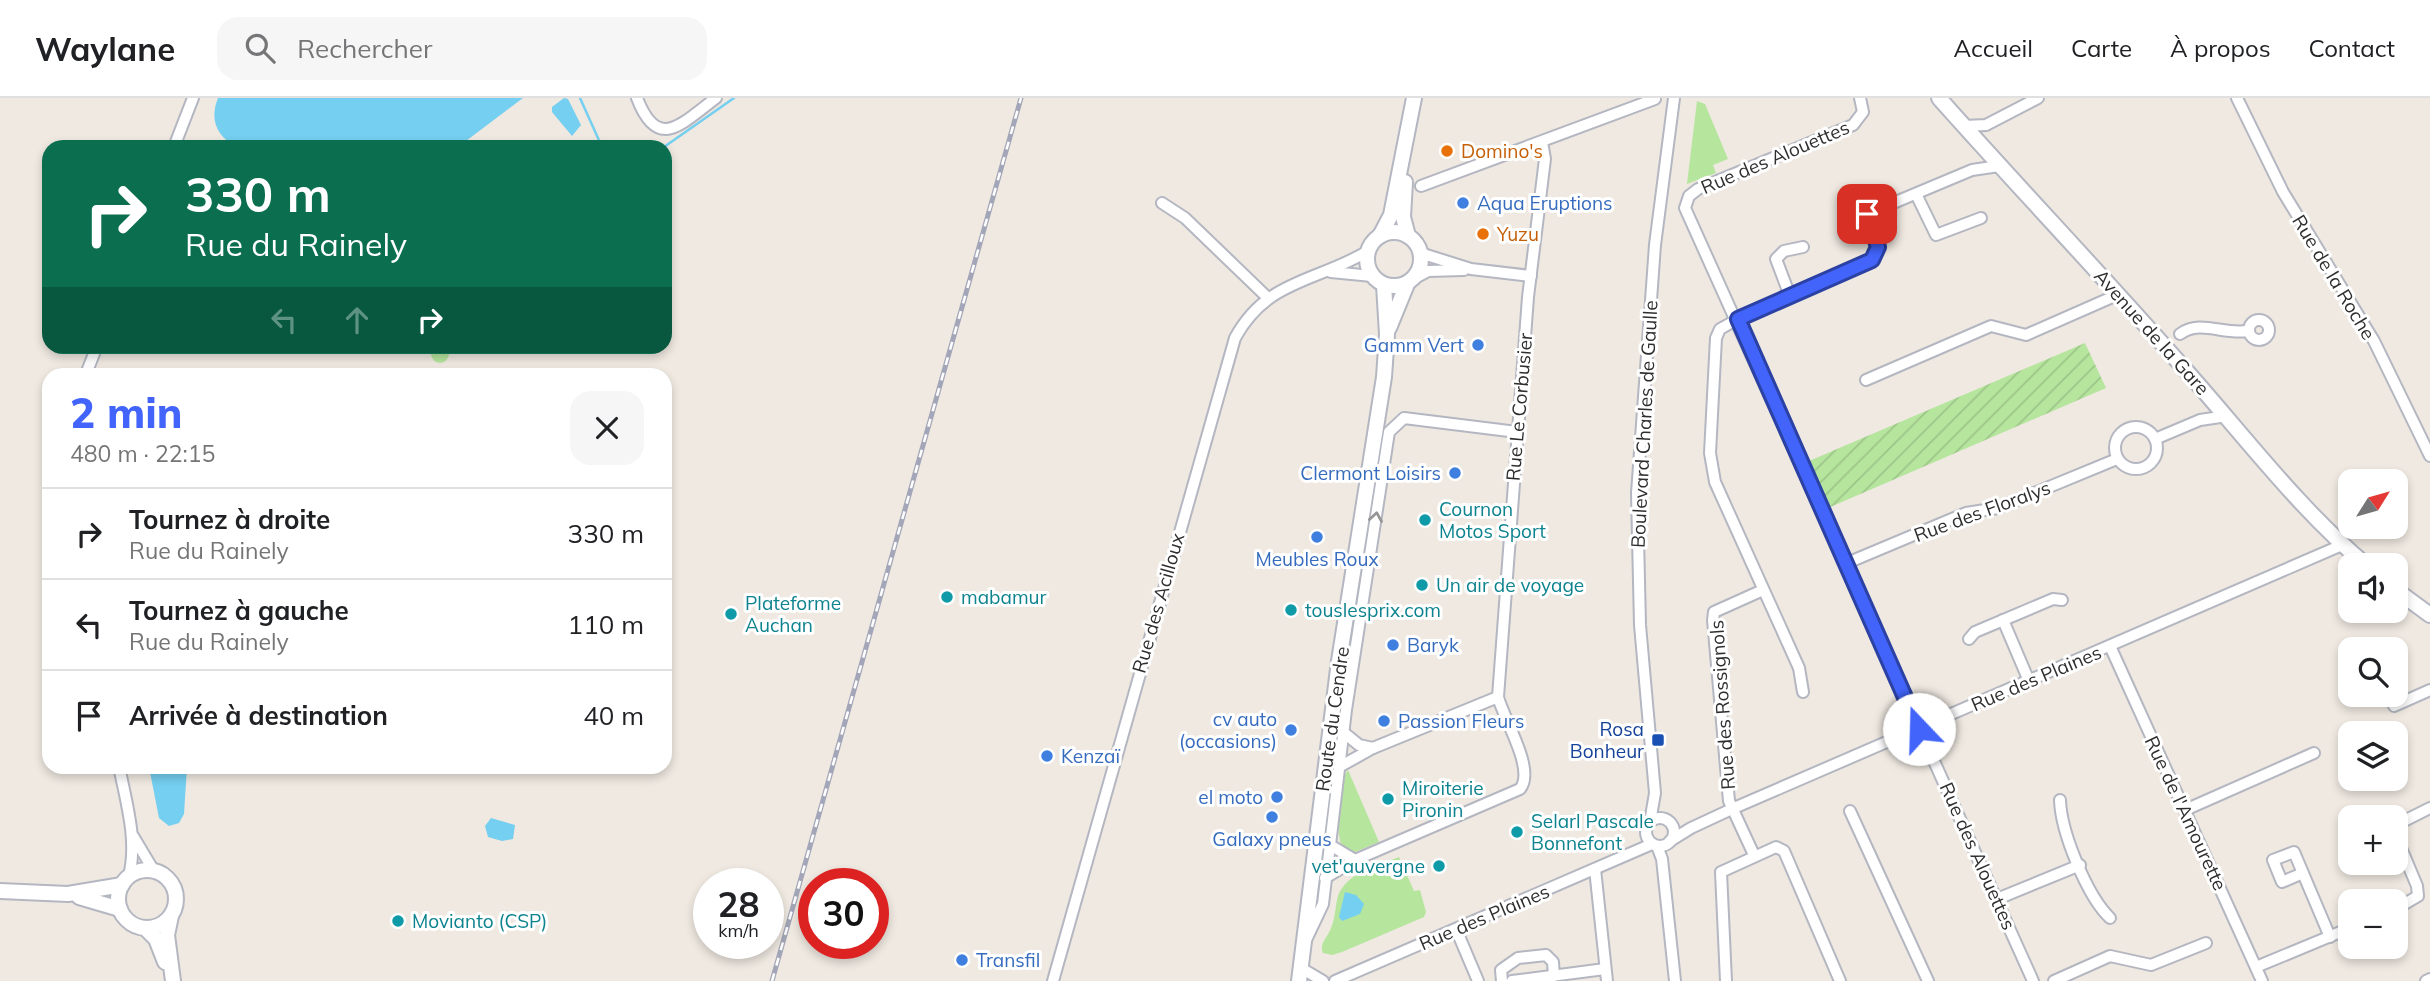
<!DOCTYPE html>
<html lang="fr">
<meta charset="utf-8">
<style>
body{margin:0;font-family:Mulish,sans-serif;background:#f6f6f6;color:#202124;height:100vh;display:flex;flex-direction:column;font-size:26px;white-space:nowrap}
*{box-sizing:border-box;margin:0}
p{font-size:23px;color:#757577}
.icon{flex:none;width:38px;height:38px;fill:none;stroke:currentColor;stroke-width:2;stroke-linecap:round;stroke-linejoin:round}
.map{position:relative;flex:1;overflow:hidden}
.panel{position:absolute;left:42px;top:270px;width:630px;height:406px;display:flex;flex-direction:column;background:#fff;border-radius:21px;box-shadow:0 4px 10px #0003}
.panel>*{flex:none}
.guide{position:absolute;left:42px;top:42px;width:630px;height:214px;border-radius:21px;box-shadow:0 4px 10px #0003;background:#0b6e4f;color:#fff;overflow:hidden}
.needle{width:46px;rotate:53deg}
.buttons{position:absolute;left:2338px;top:371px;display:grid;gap:14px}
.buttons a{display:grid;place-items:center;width:70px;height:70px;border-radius:14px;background:#fff;box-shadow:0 4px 10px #0003;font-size:35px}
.speed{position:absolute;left:693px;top:770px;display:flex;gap:14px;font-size:35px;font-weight:700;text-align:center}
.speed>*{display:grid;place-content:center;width:91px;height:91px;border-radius:50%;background:#fff;box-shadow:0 4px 10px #0003;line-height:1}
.speed small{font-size:18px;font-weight:400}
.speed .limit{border:10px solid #d22;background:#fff;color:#111}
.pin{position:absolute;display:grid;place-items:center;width:60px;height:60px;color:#fff;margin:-30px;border-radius:14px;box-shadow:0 4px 10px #0006}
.me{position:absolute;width:77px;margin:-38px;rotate:339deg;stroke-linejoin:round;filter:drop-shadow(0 0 5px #0008)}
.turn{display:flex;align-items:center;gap:24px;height:147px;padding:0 28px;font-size:32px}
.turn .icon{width:91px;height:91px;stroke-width:2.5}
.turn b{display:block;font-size:49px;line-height:60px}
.lanes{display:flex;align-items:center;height:66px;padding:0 28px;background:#0003;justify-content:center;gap:35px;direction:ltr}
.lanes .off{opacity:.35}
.round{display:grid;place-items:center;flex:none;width:74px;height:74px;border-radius:21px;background:#f6f6f6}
.summary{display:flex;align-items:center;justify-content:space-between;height:119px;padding:0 28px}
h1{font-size:42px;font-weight:800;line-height:52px;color:#4264fb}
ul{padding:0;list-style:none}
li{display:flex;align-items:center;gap:21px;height:91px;padding:0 28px;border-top:2px solid #e0e0e0}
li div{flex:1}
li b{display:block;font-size:26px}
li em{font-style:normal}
header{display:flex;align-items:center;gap:42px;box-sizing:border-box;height:98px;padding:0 35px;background:#fff;border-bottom:2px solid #e0e0e0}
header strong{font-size:33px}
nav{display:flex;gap:38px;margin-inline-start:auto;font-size:24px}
.search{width:490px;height:63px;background:#f6f6f6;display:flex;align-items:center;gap:18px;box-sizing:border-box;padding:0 24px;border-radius:21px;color:#757577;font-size:26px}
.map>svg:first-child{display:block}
</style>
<header>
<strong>Waylane</strong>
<div class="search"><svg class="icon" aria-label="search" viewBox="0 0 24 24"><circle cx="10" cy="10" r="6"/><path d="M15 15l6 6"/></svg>Rechercher</div>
<nav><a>Accueil</a><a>Carte</a><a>À propos</a><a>Contact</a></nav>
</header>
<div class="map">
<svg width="2430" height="883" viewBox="0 0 2430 883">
<defs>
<pattern id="garden-furrows" width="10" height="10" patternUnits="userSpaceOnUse" patternTransform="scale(1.75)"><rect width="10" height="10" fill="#b6e59e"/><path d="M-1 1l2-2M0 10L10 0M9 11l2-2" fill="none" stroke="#9dc588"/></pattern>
</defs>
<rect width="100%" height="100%" fill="#efe9e1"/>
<g fill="#b6e59e">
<polygon points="1697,3 1705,6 1728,61 1713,67 1716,75 1687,86"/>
<circle cx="440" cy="256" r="9"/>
<path d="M1348,672L1379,744L1355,754L1343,750C1334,737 1338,684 1348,672Z"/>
<path d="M1399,759L1414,793L1420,792L1426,814L1424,819L1342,854L1332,857L1323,855C1319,845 1328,839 1331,830C1335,821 1335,812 1337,802C1342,776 1377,768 1399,759Z"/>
</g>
<polygon fill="url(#garden-furrows)" points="2085,245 2106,290 1828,410 1809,363"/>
<g fill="#75cff0">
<path d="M218,0H523L458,49H238C217,40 209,22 218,0Z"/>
<polygon points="564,0 568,1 581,27 572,38 552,14 552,9"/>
<polygon points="149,669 187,669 184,716 179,725 169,728 159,720"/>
<polygon points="491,720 515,727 513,741 502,743 488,739 485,728"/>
<polygon points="1345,794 1356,797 1364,806 1360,816 1342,823 1339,819"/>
</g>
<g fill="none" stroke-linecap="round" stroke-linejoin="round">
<g stroke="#75cff0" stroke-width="2.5">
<polyline points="580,0 602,49"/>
<polyline points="664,49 734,0"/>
</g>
<g stroke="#b4b7c1" stroke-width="14">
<g id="street">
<path d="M637,0C658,55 682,25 716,0"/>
<polyline points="1860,0 1863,14 1853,27 1698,91 1689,98 1685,110 2033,883"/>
<polyline points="2237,0 2283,94 2374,243 2430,358"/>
<polyline points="1964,28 1986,27 2038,0"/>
<polyline points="174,49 193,0"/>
<polyline points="1421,88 1655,1"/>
<polyline points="1916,96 1936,137 1981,120"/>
<polyline points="1162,105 1185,120 1268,200"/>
<polyline points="1420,155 1471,171 1531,178"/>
<polyline points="1331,174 1372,178"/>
<polyline points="1413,181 1428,173 1464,172"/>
<polyline points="1790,198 1776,161 1784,153 1803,149"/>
<circle cx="2259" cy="232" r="10"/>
<path d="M2180,236C2200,221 2223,237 2247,233"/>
<polyline points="86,276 97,248"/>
<polyline points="1866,282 1991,228 2026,237 2117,197"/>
<circle cx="2136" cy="350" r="21"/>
<polyline points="2155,341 2200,322 2227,318"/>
<polyline points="1847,465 1966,415 1998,410 2117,361"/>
<polyline points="2003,522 2029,583"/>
<polyline points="1969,541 1975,534 2053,501 2062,502"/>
<polyline points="2110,548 2262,883"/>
<polyline points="1803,594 1799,570 1715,384 1710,355 1716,240 1720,231 1738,221 1872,162 1878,149 1867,116 1972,72 1999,68"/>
<polyline points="2394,608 2430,592"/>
<polyline points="1343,634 1359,647 1373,650"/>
<path d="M119,668C126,704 138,742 129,778"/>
<polyline points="1339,669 1373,650 1498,599 1528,199 1545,61 1542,44"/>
<path d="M2060,702C2061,734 2087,798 2110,820"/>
<polyline points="2185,712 2314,655"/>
<polyline points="1850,713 1928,883"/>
<circle cx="1660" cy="734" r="14"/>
<polyline points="1650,724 1655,695 1640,527 1637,395 1655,147 1674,0"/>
<polyline points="2396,727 2430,710"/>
<polyline points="133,738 154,773"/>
<polyline points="2396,738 2417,788 2418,798 2396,811"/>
<polyline points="1670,743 1691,730 1734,710 2342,447"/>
<polyline points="1330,747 1355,762"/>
<polyline points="1657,748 1662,761 1675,883"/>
<polyline points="1754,757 1729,703 1713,522 1714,514 1763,492"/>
<polyline points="1595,771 1607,883"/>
<polyline points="2303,775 2282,784 2273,762 2294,754 2330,839"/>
<path d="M1325,780L1355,762L1520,691C1536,672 1504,622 1498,599"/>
<polyline points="1997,801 2080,767"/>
<polyline points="1456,831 1478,883"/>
<polyline points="1305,844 1323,806 1346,612 1389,334 1404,320 1517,334"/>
<polyline points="2256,869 2350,830"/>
<polyline points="1301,870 1323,883"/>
<path d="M1053,883L1235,240C1267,181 1317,184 1368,153"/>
<polyline points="1335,883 1652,746"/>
<polyline points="1502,883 1501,872 1518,860 1546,857 1553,864 1554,878"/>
<polyline points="1512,883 1605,871"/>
<polyline points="1726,883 1721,774 1776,749 1784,753 1840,883"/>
<polyline points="2054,883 2110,858 2151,867 2206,845"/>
<polyline points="2426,883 2430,881"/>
</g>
</g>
<g stroke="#b4b7c1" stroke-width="18">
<g id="secondary">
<path d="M1939,0C2019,90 2102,177 2182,268C2242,335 2297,409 2366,467"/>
<polyline points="1405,84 1403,119 1408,138"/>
<circle cx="1394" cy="161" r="27"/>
<polyline points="1380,138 1391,117 1414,0"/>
<polyline points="1389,230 1407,186"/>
<polyline points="2396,492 2430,517"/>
<circle cx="147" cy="801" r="29"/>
<polyline points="0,793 68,796 122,787"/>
<polyline points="79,799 120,811"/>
<polyline points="171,818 167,837 173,883"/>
<polyline points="145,830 156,841 165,864"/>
<polyline points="1299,883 1339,563 1384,279 1387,236 1384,187"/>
</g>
</g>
<use href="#street" stroke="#fff" stroke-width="10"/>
<use href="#secondary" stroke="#fff" stroke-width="14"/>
<g stroke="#a3a6b8" stroke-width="5">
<polyline id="rail" points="772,883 1021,0"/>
</g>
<use href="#rail" stroke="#fff" stroke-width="2.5" stroke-dasharray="8" stroke-linecap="butt"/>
</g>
<defs><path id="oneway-chevron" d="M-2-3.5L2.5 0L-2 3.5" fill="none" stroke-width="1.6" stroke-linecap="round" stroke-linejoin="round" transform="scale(1.75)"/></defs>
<use stroke="#969696" href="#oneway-chevron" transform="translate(1376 419) rotate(-81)"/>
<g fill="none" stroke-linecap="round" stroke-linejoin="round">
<g stroke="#2b41a3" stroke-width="18">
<polyline id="route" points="1867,116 1878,149 1872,162 1738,221 1919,631"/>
</g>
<use href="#route" stroke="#4264fb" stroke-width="12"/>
</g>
<g fill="#e8710a" stroke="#fff" stroke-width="2.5">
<circle cx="1447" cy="53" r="7"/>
<circle cx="1483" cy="136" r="7"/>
</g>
<g fill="#3f7fe0" stroke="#fff" stroke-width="2.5">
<circle cx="1463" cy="105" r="7"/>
<circle cx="1478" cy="247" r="7"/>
<circle cx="1455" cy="375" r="7"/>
<circle cx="1317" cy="439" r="7"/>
<circle cx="1393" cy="547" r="7"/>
<circle cx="1384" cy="623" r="7"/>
<circle cx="1291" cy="632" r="7"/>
<circle cx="1047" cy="658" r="7"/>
<circle cx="1277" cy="699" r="7"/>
<circle cx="1272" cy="719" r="7"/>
<circle cx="962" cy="862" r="7"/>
</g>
<g fill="#0f9aa8" stroke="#fff" stroke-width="2.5">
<circle cx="1425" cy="422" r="7"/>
<circle cx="1422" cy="487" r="7"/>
<circle cx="947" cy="499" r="7"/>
<circle cx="1291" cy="512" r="7"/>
<circle cx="731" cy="516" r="7"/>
<circle cx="1388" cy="701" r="7"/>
<circle cx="1517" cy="734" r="7"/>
<circle cx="1439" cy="768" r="7"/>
<circle cx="398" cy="823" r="7"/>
</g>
<rect fill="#1a4fb4" stroke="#fff" stroke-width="2.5" x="1651" y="635" width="14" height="14" rx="3.5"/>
<g text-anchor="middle" stroke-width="6" stroke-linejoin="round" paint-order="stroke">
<g font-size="19" fill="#c56008" stroke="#fff" text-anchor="start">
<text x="1461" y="60">Domino's</text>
<text x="1497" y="143">Yuzu</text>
</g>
<g font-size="19" fill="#2e2e2e" stroke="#fff">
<text transform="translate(1775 59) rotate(-23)" y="7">Rue des Alouettes</text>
<text transform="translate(2334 179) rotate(59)" y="7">Rue de la Roche</text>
<text transform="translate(2152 234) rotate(48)" y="7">Avenue de la Gare</text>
<text transform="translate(1519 309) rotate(-85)" y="7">Rue Le Corbusier</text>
<text transform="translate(1644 326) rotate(-87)" y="7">Boulevard Charles de Gaulle</text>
<text transform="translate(1982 413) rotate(-20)" y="7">Rue des Floralys</text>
<text transform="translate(1158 505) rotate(-74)" y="7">Rue des Acilloux</text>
<text transform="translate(2036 580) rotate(-23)" y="7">Rue des Plaines</text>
<text transform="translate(1722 607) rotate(-94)" y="7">Rue des Rossignols</text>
<text transform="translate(1332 621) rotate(-82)" y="7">Route du Cendre</text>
<text transform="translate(2186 715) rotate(65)" y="7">Rue de l'Amourette</text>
<text transform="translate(1978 758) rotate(66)" y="7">Rue des Alouettes</text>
<text transform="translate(1484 819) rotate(-23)" y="7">Rue des Plaines</text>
</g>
<g font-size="19" fill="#366cbe" stroke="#fff" text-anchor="start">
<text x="1477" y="112">Aqua Eruptions</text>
<text x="1464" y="254" text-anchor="end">Gamm Vert</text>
<text x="1441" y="382" text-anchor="end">Clermont Loisirs</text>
<text x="1317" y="468" text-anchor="middle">Meubles Roux</text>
<text x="1407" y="554">Baryk</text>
<text x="1277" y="628" text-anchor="end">cv auto<tspan x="1277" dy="22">(occasions)</tspan></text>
<text x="1398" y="630">Passion Fleurs</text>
<text x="1061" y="665">Kenzaï</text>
<text x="1263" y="706" text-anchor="end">el moto</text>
<text x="1272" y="748" text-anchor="middle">Galaxy pneus</text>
<text x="976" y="869">Transfil</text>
</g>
<g font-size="19" fill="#0d838f" stroke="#fff" text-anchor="start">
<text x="1439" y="418">Cournon<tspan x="1439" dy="22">Motos Sport</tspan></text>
<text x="1436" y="494">Un air de voyage</text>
<text x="961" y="506">mabamur</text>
<text x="745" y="512">Plateforme<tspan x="745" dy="22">Auchan</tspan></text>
<text x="1305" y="519">touslesprix.com</text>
<text x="1402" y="697">Miroiterie<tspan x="1402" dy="22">Pironin</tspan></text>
<text x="1531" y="730">Selarl Pascale<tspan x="1531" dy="22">Bonnefont</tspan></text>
<text x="1425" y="775" text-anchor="end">vet'auvergne</text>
<text x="412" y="830">Movianto (CSP)</text>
</g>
<g font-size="19" fill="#164399" stroke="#fff" text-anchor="end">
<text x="1644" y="638">Rosa<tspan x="1644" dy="22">Bonheur</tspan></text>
</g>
</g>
</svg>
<div class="buttons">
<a><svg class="needle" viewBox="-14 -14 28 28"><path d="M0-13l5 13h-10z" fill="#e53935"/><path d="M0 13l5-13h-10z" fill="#757577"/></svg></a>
<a><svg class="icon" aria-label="sound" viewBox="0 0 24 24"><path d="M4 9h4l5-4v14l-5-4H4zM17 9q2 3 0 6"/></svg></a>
<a><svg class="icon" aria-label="search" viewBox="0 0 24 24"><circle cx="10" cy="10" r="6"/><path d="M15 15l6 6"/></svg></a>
<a><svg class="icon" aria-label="layers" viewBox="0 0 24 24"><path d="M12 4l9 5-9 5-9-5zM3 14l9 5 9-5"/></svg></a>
<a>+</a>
<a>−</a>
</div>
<div class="speed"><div>28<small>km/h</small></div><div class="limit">30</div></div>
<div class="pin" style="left:1867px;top:116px;background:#d93025"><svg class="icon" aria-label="arrive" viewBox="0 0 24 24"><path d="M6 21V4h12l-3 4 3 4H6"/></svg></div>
<svg class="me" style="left:1919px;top:631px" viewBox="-20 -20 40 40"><circle r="19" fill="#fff"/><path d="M0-13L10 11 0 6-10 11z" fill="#4264fb"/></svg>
<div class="guide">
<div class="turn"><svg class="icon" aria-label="right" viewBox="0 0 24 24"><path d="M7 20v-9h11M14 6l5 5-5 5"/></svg><div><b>330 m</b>Rue du Rainely</div></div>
<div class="lanes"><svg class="icon off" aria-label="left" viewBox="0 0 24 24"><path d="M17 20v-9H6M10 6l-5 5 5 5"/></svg><svg class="icon off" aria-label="ahead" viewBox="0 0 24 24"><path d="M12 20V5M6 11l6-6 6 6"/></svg><svg class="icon" aria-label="right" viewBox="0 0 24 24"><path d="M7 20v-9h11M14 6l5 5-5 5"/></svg></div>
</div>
<section class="panel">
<div class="summary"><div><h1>2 min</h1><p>480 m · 22:15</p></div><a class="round"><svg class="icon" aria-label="close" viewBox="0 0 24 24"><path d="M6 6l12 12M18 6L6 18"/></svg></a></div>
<ul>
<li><svg class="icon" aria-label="right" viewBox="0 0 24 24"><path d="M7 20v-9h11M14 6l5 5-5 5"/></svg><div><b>Tournez à droite</b><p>Rue du Rainely</p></div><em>330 m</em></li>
<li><svg class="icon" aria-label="left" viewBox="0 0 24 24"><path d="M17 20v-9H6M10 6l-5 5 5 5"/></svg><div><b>Tournez à gauche</b><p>Rue du Rainely</p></div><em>110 m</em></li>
<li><svg class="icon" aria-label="arrive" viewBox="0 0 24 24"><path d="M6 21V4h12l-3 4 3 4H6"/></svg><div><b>Arrivée à destination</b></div><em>40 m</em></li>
</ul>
</section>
</div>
